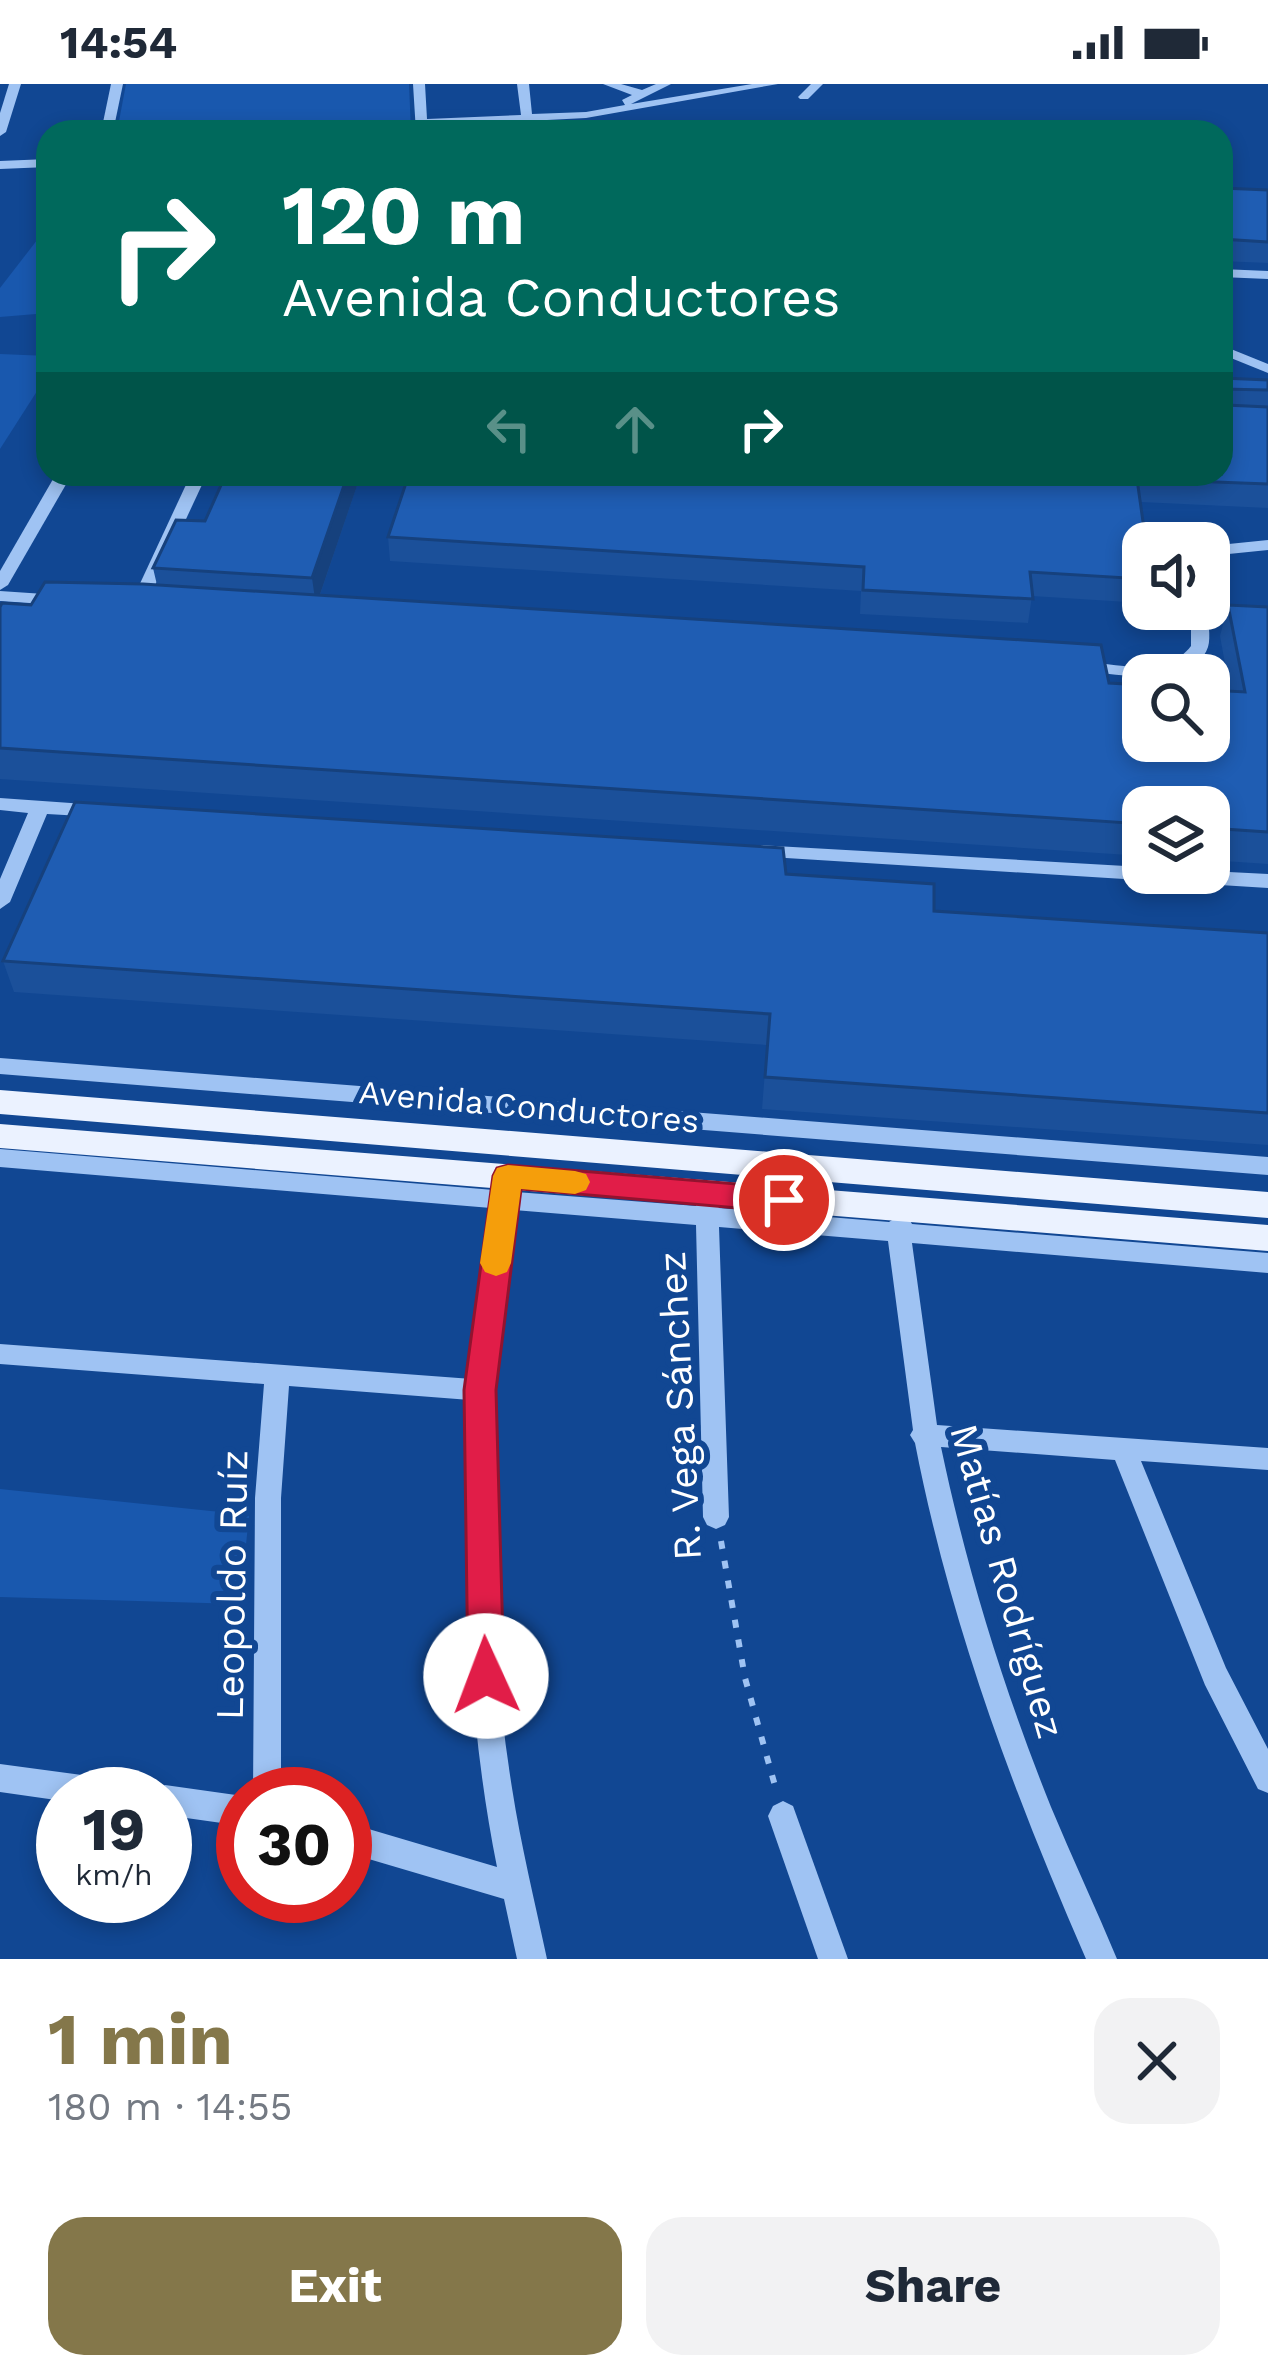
<!DOCTYPE html>
<meta charset="utf-8">
<style>
body{margin:0;font-family:"Work Sans",sans-serif;background:#f2f2f3;color:#1f2937;height:100vh;display:flex;flex-direction:column;font-size:45px;white-space:nowrap}
*{box-sizing:border-box;margin:0}
p{font-size:39px;color:#747a83}
.icon{flex:none;width:66px;height:66px;fill:none;stroke:currentColor;stroke-width:2;stroke-linecap:round;stroke-linejoin:round}
.map{position:relative;height:1875px;overflow:hidden}
.drawer{display:flex;flex-direction:column;background:#fff;flex:1}
.drawer>*{flex:none}
.guide{position:absolute;left:36px;top:36px;width:1197px;height:366px;border-radius:36px;box-shadow:0 6px 18px #0003;background:#00695c;color:#fff;overflow:hidden}
.controls{position:absolute;left:1122px;top:438px;display:grid;gap:24px}
.controls a{display:grid;place-items:center;width:108px;height:108px;border-radius:24px;background:#fff;box-shadow:0 6px 18px #0003;font-size:60px}
.speed{position:absolute;left:36px;top:1683px;display:flex;gap:24px;font-size:60px;font-weight:700;text-align:center}
.speed>*{display:grid;place-content:center;width:156px;height:156px;border-radius:50%;background:#fff;box-shadow:0 6px 18px #0003;line-height:1}
.speed small{font-size:30px;font-weight:400}
.speed .limit{border:18px solid #d22;background:#fff;color:#111}
.pin{position:absolute;display:grid;place-items:center;width:102px;height:102px;color:#fff;margin:-51px;border:6px solid #fff;border-radius:50%;box-shadow:0 3px 12px #0007}
.me{position:absolute;width:132px;margin:-66px;rotate:358deg;stroke-linejoin:round;filter:drop-shadow(0 0 9px #0008)}
.turn{display:flex;align-items:center;gap:42px;height:252px;padding:0 48px;font-size:54px}
.turn .icon{width:156px;height:156px;stroke-width:2.5}
.turn b{display:block;font-size:84px;line-height:102px}
.lanes{display:flex;align-items:center;height:114px;padding:0 48px;background:#0003;justify-content:center;gap:60px;direction:ltr}
.lanes .off{opacity:.35}
.round{display:grid;place-items:center;flex:none;width:126px;height:126px;border-radius:36px;background:#f2f2f3}
.summary{display:flex;align-items:center;justify-content:space-between;height:204px;padding:0 48px}
h1{font-size:72px;font-weight:700;line-height:90px;color:#84774a}
.button{display:flex;gap:24px;margin-top:auto;padding:24px 48px}
.button a{flex:1;height:138px;border-radius:36px;background:#84774a;color:#fff;font-size:48px;font-weight:700;line-height:138px;text-align:center}
.button a+a{background:#f2f2f3;color:#1f2937}
.status{display:flex;justify-content:space-between;align-items:center;height:84px;padding:0 60px;background:#fff;direction:ltr}
.status svg{height:33px;fill:currentColor}
.map>svg:first-child{display:block}
</style>
<div class="status"><b>14:54</b><svg viewBox="0 0 49 12"><path d="M0 12V9h3v3zM5 12V6h3v6zM10 12V3h3v9zM15 12V0h3v12zM26 1h20v11H26zM47 4h2v5h-2z"/></svg></div>
<div class="map">
<svg width="1268" height="1875" viewBox="0 0 1268 1875">
<rect width="100%" height="100%" fill="#114793"/>
<g fill="#1958ae">
<polygon points="126,0 409,0 411,48 117,48"/>
<polygon points="41,151 48,152 48,229 0,233 0,204"/>
<polygon points="0,270 48,272 48,290 0,365"/>
<polygon points="0,1405 249,1431 240,1520 0,1513"/>
</g>
<g fill="none" stroke-linecap="round" stroke-linejoin="round">
<polyline stroke="#9fc3f3" stroke-width="6" stroke-dasharray="8 12" stroke-linecap="butt" points="721,1457 745,1594 777,1709"/>
<g fill="#9fc3f3" fill-rule="evenodd">
<polygon points="9,0 21,0 6,48 0,52 0,29"/>
<polygon points="111,0 123,0 113,48 101,48"/>
<polygon points="413,0 425,0 427,35 521,31 517,0 529,0 532,30 586,28 625,21 622,16 632,11 603,0 621,0 642,6 656,0 671,0 631,20 752,0 778,0 586,34 428,42 428,48 416,48"/>
<polygon points="811,0 823,0 808,15 800,15 798,13"/>
<polygon points="48,75 48,83 0,85 0,77"/>
<polygon points="1221,185 1268,187 1268,195 1221,193"/>
<polygon points="1221,261 1268,280 1268,289 1221,270"/>
<polygon points="56,390 72,390 8,501 0,506 0,487"/>
<polygon points="191,390 207,390 146,521 144,525 132,525 130,521"/>
<polygon points="1268,456 1268,466 1209,472 1209,462"/>
<polygon points="0,507 59,511 67,516 59,521 0,517"/>
<path d="M1191,525H1207C1208,536 1211,553 1208,563C1193,606 1111,590 1078,586L1069,581L1078,576C1114,580 1166,595 1191,562Z"/>
<polygon points="0,714 99,721 108,727 99,733 47,730 10,818 0,825 0,795 28,729 0,726"/>
<polygon points="759,761 1143,783 1143,789 1209,787 1268,790 1268,804 752,772 749,767 752,762"/>
<polygon points="0,974 1268,1073 1268,1091 0,990"/>
<path d="M0,1065L494,1106L498,1095H514L516,1108L696,1122L699,1115L707,1112L715,1115L719,1124L889,1138L900,1131L908,1133L912,1140L1268,1169V1189L912,1159L937,1341L1268,1364V1386L1141,1377L1226,1584L1268,1665V1709L1258,1705L1205,1601L1115,1376L941,1363C967,1487 1004,1606 1051,1723C1072,1774 1096,1824 1117,1875H1086C1013,1708 950,1539 915,1359L910,1351L913,1346L888,1157L719,1143L729,1433L725,1441L716,1445L707,1441L703,1433L696,1141L514,1126C486,1316 482,1514 512,1704C521,1762 535,1818 547,1875H517L504,1815L345,1768V1738L497,1783C466,1629 463,1472 470,1316L289,1302L281,1414V1710H253L255,1414L264,1300L0,1280V1260L472,1295L491,1124L0,1083Z"/>
<polygon points="0,1680 119,1696 129,1700 133,1710 63,1710 63,1717 0,1708"/>
<polygon points="165,1701 243,1712 243,1742 165,1731 165,1710 153,1710"/>
<polygon points="783,1717 793,1722 848,1875 818,1875 768,1732 773,1722"/>
</g>
<g fill="#ebf2ff" fill-rule="evenodd">
<polygon points="0,1006 1268,1108 1268,1134 0,1030"/>
<polygon points="0,1040 1268,1141 1268,1167 0,1064"/>
</g>
</g>
<g fill="#1b509a">
<polygon points="1221,104 1268,106 1268,179 1221,177"/>
<polygon points="1221,294 1268,296 1268,424 1141,418 1143,519 1032,512 1028,539 860,530 861,507 390,477 388,453 409,390 1221,390"/>
<polygon points="226,390 361,390 320,511 1109,599 1230,607 1220,552 1228,521 1268,523 1268,780 1209,776 1209,723 1143,723 1143,772 0,695 0,523 31,521 157,501 153,484 205,437"/>
<polygon points="786,790 934,827 1268,849 1268,1061 762,1025 767,961 14,908 3,877"/>
</g>
<polygon fill="#16417d" points="348,390 361,390 316,522 312,494"/>
<g fill="#1f5db3" stroke="#16417d" stroke-width="3">
<polygon points="1221,104 1268,106 1268,158 1221,155"/>
<polygon points="1221,294 1268,296 1268,306 1223,305 1226,321 1268,323 1268,400 1137,395 1146,459 1143,459 1143,495 1030,488 1033,515 863,506 864,483 388,453 409,390 1221,390"/>
<polygon points="226,390 348,390 312,494 153,484 176,436 205,437"/>
<polygon points="45,498 143,500 1101,561 1109,599 1143,601 1143,657 1209,657 1209,606 1245,608 1228,521 1268,523 1268,748 1209,744 1209,723 1143,723 1143,740 0,664 0,523 2,519 31,521"/>
<polygon points="75,718 783,764 786,790 934,800 934,827 1268,849 1268,1029 765,993 770,930 3,877"/>
</g>
<polygon fill="#e11d48" stroke="#92132f" stroke-width="3" points="508,1081 784,1104 794,1107 799,1116 794,1124 784,1128 521,1105 496,1306 504,1592 498,1604 486,1609 473,1604 468,1592 464,1306 493,1092 497,1084"/>
<polygon fill="#f59e0b" points="508,1081 575,1087 586,1090 590,1098 586,1106 575,1110 521,1105 511,1179 507,1188 496,1192 485,1188 480,1179 493,1092 497,1084"/>
<g text-anchor="middle" stroke-width="12" stroke-linejoin="round" paint-order="stroke">
<g font-size="33" fill="#fff" stroke="#114793">
<text transform="translate(529 1022) rotate(5)" y="12">Avenida Conductores</text>
</g>
<g font-size="39" fill="#fff" stroke="#114793">
<text transform="translate(679 1322) rotate(-93)" y="14">R. Vega Sánchez</text>
<text transform="translate(1008 1497) rotate(74)" y="14">Matías Rodríguez</text>
<text transform="translate(231 1501) rotate(-89)" y="14">Leopoldo Ruíz</text>
</g>
</g>
</svg>
<div class="controls">
<a><svg class="icon" aria-label="sound" viewBox="0 0 24 24"><path d="M4 9h4l5-4v14l-5-4H4zM17 9q2 3 0 6"/></svg></a>
<a><svg class="icon" aria-label="search" viewBox="0 0 24 24"><circle cx="10" cy="10" r="6"/><path d="M15 15l6 6"/></svg></a>
<a><svg class="icon" aria-label="layers" viewBox="0 0 24 24"><path d="M12 4l9 5-9 5-9-5zM3 14l9 5 9-5"/></svg></a>
</div>
<div class="speed"><div>19<small>km/h</small></div><div class="limit">30</div></div>
<div class="pin" style="left:784px;top:1116px;background:#d93025"><svg class="icon" aria-label="arrive" viewBox="0 0 24 24"><path d="M6 21V4h12l-3 4 3 4H6"/></svg></div>
<svg class="me" style="left:486px;top:1592px" viewBox="-20 -20 40 40"><circle r="19" fill="#fff"/><path d="M0-13L10 11 0 6-10 11z" fill="#e11d48"/></svg>
<div class="guide">
<div class="turn"><svg class="icon" aria-label="right" viewBox="0 0 24 24"><path d="M7 20v-9h11M14 6l5 5-5 5"/></svg><div><b>120 m</b>Avenida Conductores</div></div>
<div class="lanes"><svg class="icon off" aria-label="left" viewBox="0 0 24 24"><path d="M17 20v-9H6M10 6l-5 5 5 5"/></svg><svg class="icon off" aria-label="ahead" viewBox="0 0 24 24"><path d="M12 20V5M6 11l6-6 6 6"/></svg><svg class="icon" aria-label="right" viewBox="0 0 24 24"><path d="M7 20v-9h11M14 6l5 5-5 5"/></svg></div>
</div>
</div>
<section class="drawer">
<div class="summary"><div><h1>1 min</h1><p>180 m · 14:55</p></div><a class="round"><svg class="icon" aria-label="close" viewBox="0 0 24 24"><path d="M6 6l12 12M18 6L6 18"/></svg></a></div>
<div class="button"><a>Exit</a><a>Share</a></div>
</section>
